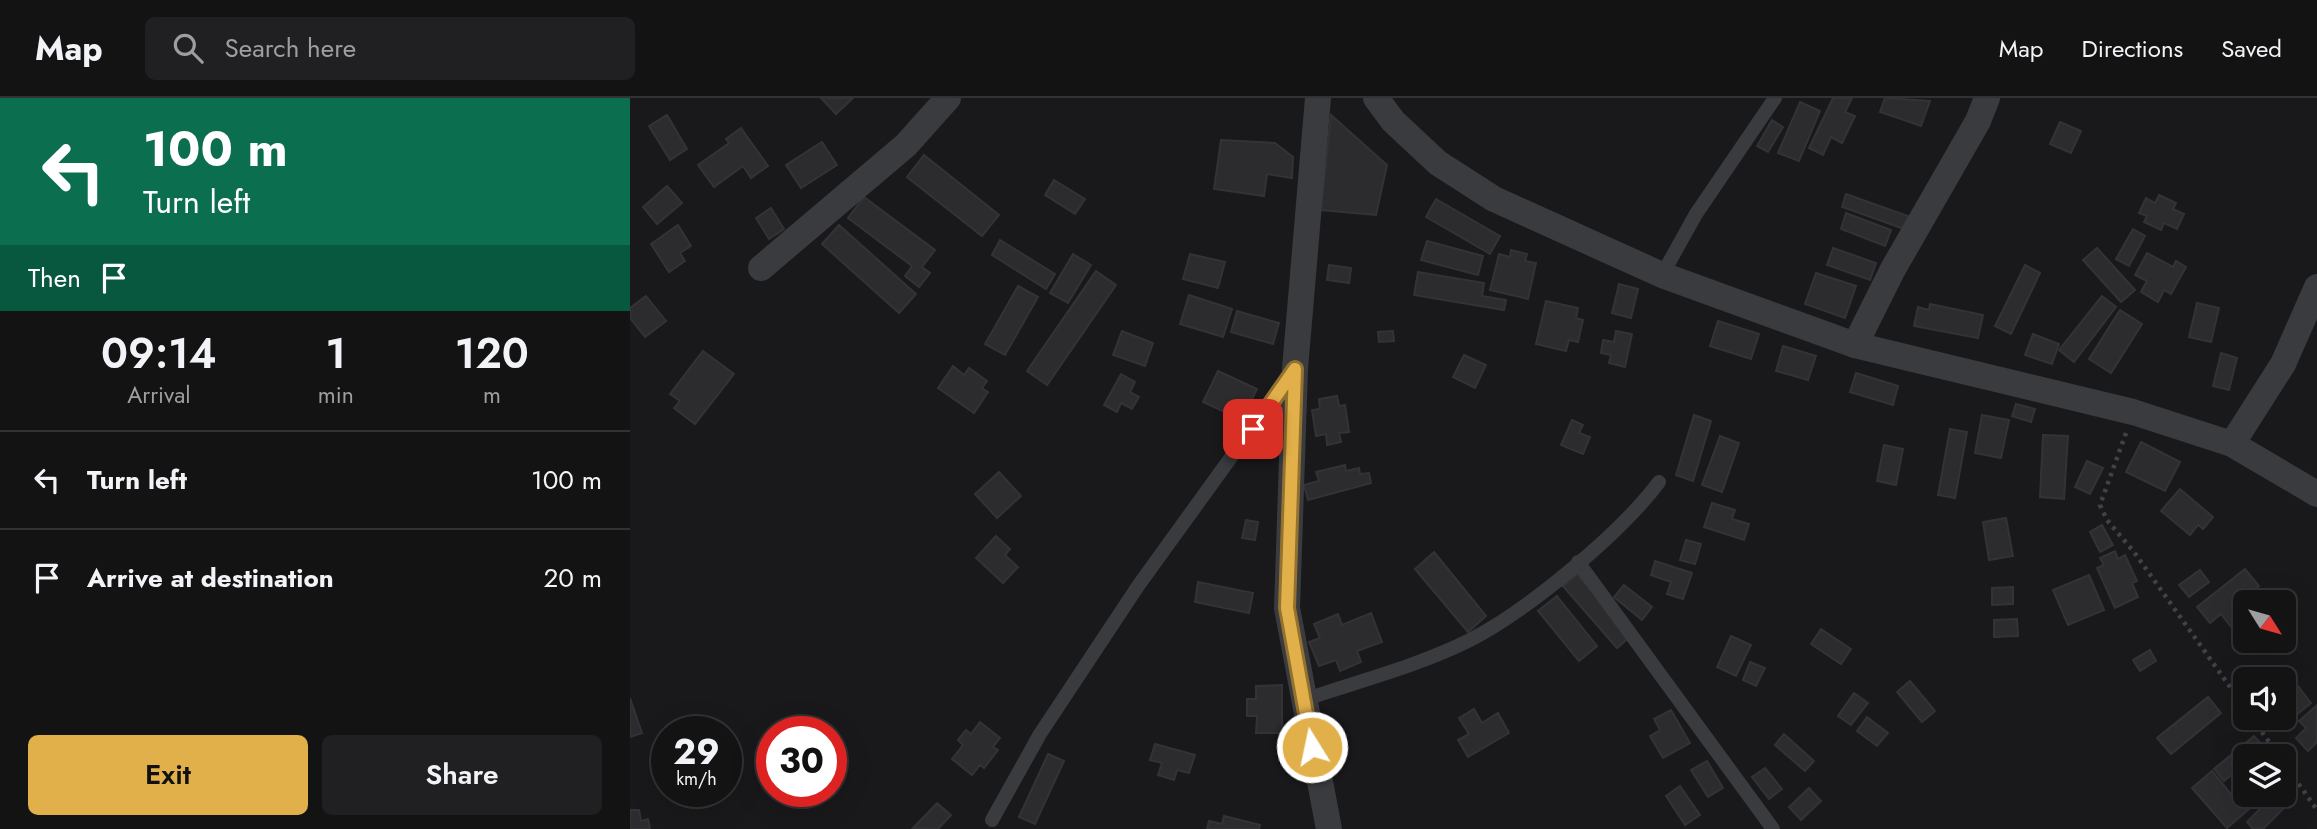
<!DOCTYPE html>
<style>
body{margin:0;font-family:Jost,sans-serif;background:#202022;color:#f1f3f6;height:100vh;display:flex;flex-direction:column;font-size:26px;white-space:nowrap}
*{box-sizing:border-box;margin:0}
p{font-size:23px;color:#9d9ea0}
.icon{flex:none;width:38px;height:38px;fill:none;stroke:currentColor;stroke-width:2;stroke-linecap:round;stroke-linejoin:round}
.map{position:relative;flex:1;overflow:hidden}
.details{display:flex;flex-direction:column;background:#131314;width:630px}
.details>*{flex:none}
.hud{background:#0b6e4f;color:#fff;overflow:hidden}
.needle{width:46px;rotate:127deg}
.buttons{position:absolute;left:1603px;top:492px;display:grid;gap:14px}
.buttons a{display:grid;place-items:center;width:63px;height:63px;border-radius:10px;background:#131314;box-shadow:0 7px 28px #0002,0 0 0 2px #323234;font-size:35px}
.speed{position:absolute;left:21px;top:618px;display:flex;gap:14px;font-size:35px;font-weight:700;text-align:center}
.speed>*{display:grid;place-content:center;width:91px;height:91px;border-radius:50%;background:#131314;box-shadow:0 7px 28px #0002,0 0 0 2px #323234;line-height:1}
.speed small{font-size:18px;font-weight:400}
.speed .limit{border:10px solid #d22;background:#fff;color:#111}
.pin{position:absolute;display:grid;place-items:center;width:60px;height:60px;color:#fff;margin:-30px;border-radius:14px;box-shadow:0 4px 10px #0006}
.me{position:absolute;width:77px;margin:-38px;rotate:350deg;stroke-linejoin:round;filter:drop-shadow(0 0 5px #0008)}
.turn{display:flex;align-items:center;gap:24px;height:147px;padding:0 28px;font-size:32px}
.turn .icon{width:91px;height:91px;stroke-width:2.5}
.turn b{display:block;font-size:49px;line-height:60px}
.then{display:flex;align-items:center;height:66px;padding:0 28px;background:#0003;gap:14px;font-size:26px}
.eta{display:flex;justify-content:space-evenly;align-items:center;height:119px;text-align:center}
.eta b{font-size:42px;font-weight:600;line-height:49px}
.primary-button{display:flex;gap:14px;margin-top:auto;padding:14px 28px}
.primary-button a{flex:1;height:80px;border-radius:10px;background:#e2b04a;color:#111;font-size:28px;font-weight:600;line-height:80px;text-align:center}
.primary-button a+a{background:#202022;color:#f1f3f6}
ul{padding:0;list-style:none}
li{display:flex;align-items:center;gap:21px;height:98px;padding:0 28px;border-top:2px solid #323234}
li div{flex:1}
li b{display:block;font-size:26px}
li em{font-style:normal}
header{display:flex;align-items:center;gap:42px;box-sizing:border-box;height:98px;padding:0 35px;background:#131314;border-bottom:2px solid #323234}
header strong{font-size:33px}
nav{display:flex;gap:38px;margin-inline-start:auto;font-size:24px}
.search{width:490px;height:63px;background:#202022;display:flex;align-items:center;gap:18px;box-sizing:border-box;padding:0 24px;border-radius:10px;color:#9d9ea0;font-size:26px}
main{display:flex;flex:1;min-height:0}
.map>svg:first-child{display:block}
</style>
<header>
<strong>Map</strong>
<div class="search"><svg class="icon" aria-label="search" viewBox="0 0 24 24"><circle cx="10" cy="10" r="6"/><path d="M15 15l6 6"/></svg>Search here</div>
<nav><a>Map</a><a>Directions</a><a>Saved</a></nav>
</header>
<main>
<section class="details">
<div class="hud">
<div class="turn"><svg class="icon" aria-label="left" viewBox="0 0 24 24"><path d="M17 20v-9H6M10 6l-5 5 5 5"/></svg><div><b>100 m</b>Turn left</div></div>
<div class="then">Then<svg class="icon" aria-label="arrive" viewBox="0 0 24 24"><path d="M6 21V4h12l-3 4 3 4H6"/></svg></div>
</div>
<div class="eta">
<div><b>09:14</b><p>Arrival</p></div>
<div><b>1</b><p>min</p></div>
<div><b>120</b><p>m</p></div>
</div>
<ul>
<li><svg class="icon" aria-label="left" viewBox="0 0 24 24"><path d="M17 20v-9H6M10 6l-5 5 5 5"/></svg><div><b>Turn left</b></div><em>100 m</em></li>
<li><svg class="icon" aria-label="arrive" viewBox="0 0 24 24"><path d="M6 21V4h12l-3 4 3 4H6"/></svg><div><b>Arrive at destination</b></div><em>20 m</em></li>
</ul>
<div class="primary-button"><a>Exit</a><a>Share</a></div>
</section>
<div class="map">
<svg width="1687" height="731" viewBox="0 0 1687 731">
<rect width="100%" height="100%" fill="#19191b"/>
<g fill="#2c2c2f" stroke="#333337" stroke-width="2">
<polygon points="191,0 223,0 206,16"/>
<polygon points="1203,0 1222,0 1215,14 1225,18 1212,45 1201,39 1193,57 1179,50"/>
<polygon points="1255,0 1300,3 1291,28 1250,14"/>
<polygon points="1170,4 1190,13 1169,63 1148,55"/>
<polygon points="37,17 57,51 40,62 19,28"/>
<polygon points="701,17 757,67 746,117 691,112"/>
<polygon points="1142,22 1153,29 1138,54 1127,48"/>
<polygon points="1430,24 1451,33 1441,55 1420,46"/>
<polygon points="111,30 138,68 121,80 113,68 84,89 68,67 99,45 96,41"/>
<polygon points="591,42 645,45 663,59 662,80 637,76 634,98 584,91"/>
<polygon points="192,44 207,67 171,90 156,67"/>
<polygon points="294,57 369,117 352,138 277,79"/>
<polygon points="424,82 455,101 445,116 415,97"/>
<polygon points="37,88 52,105 27,126 13,109"/>
<polygon points="1216,96 1278,118 1274,131 1212,109"/>
<polygon points="1529,97 1546,105 1543,111 1554,116 1547,131 1534,125 1531,132 1514,124 1517,118 1509,115 1516,100 1525,105"/>
<polygon points="234,99 305,152 292,169 300,175 289,189 275,178 282,168 218,120"/>
<polygon points="806,101 870,138 860,156 796,119"/>
<polygon points="141,110 154,131 139,141 126,120"/>
<polygon points="1216,115 1261,132 1255,148 1211,131"/>
<polygon points="48,127 61,148 50,155 55,163 39,174 21,146"/>
<polygon points="209,127 286,196 269,215 192,146"/>
<polygon points="1503,131 1515,138 1499,168 1486,161"/>
<polygon points="370,142 425,176 416,191 362,157"/>
<polygon points="797,143 853,158 848,177 791,162"/>
<polygon points="1203,150 1246,165 1240,182 1197,167"/>
<polygon points="1467,150 1505,192 1491,204 1453,162"/>
<polygon points="881,152 897,156 895,163 906,165 898,201 860,192 869,156 880,159"/>
<polygon points="1517,155 1543,169 1546,163 1556,169 1541,196 1534,192 1528,204 1511,194 1517,183 1505,177"/>
<polygon points="443,156 461,167 438,205 420,195"/>
<polygon points="560,156 595,164 588,190 553,181"/>
<polygon points="699,167 721,170 719,185 697,182"/>
<polygon points="1395,167 1410,175 1381,236 1365,228"/>
<polygon points="466,173 486,187 417,287 397,273"/>
<polygon points="788,174 854,185 852,198 876,202 874,212 784,197"/>
<polygon points="1186,175 1226,188 1215,220 1175,206"/>
<polygon points="989,186 1008,191 1001,220 982,215"/>
<polygon points="388,188 408,199 375,257 355,246"/>
<polygon points="559,197 602,211 593,239 550,226"/>
<polygon points="16,198 36,223 15,239 0,220 0,210"/>
<polygon points="1472,198 1486,209 1444,264 1429,252"/>
<polygon points="916,203 948,210 946,220 953,222 948,244 939,242 936,253 906,246"/>
<polygon points="1567,205 1589,210 1581,244 1559,239"/>
<polygon points="1300,206 1353,217 1348,240 1284,228 1288,209 1299,212"/>
<polygon points="1490,212 1512,226 1481,275 1459,261"/>
<polygon points="607,213 649,225 643,246 601,234"/>
<polygon points="1088,223 1129,236 1121,261 1080,248"/>
<polygon points="492,233 523,245 515,268 483,257"/>
<polygon points="763,233 764,243 749,244 748,234"/>
<polygon points="986,233 1002,236 995,269 979,265 981,257 971,255 973,242 984,244"/>
<polygon points="1403,236 1429,246 1422,266 1395,257"/>
<polygon points="1153,248 1186,258 1178,282 1146,273"/>
<polygon points="73,253 104,276 65,326 44,310 50,303 40,296"/>
<polygon points="1591,255 1607,260 1599,292 1583,288"/>
<polygon points="834,257 856,267 845,290 823,279"/>
<polygon points="323,268 334,277 339,270 357,283 352,290 358,294 344,315 308,290"/>
<polygon points="588,273 627,291 612,322 573,304"/>
<polygon points="1226,275 1268,288 1263,307 1220,294"/>
<polygon points="491,276 505,284 500,294 509,299 502,311 491,305 487,314 474,307"/>
<polygon points="707,298 709,308 715,307 719,334 709,335 711,344 697,347 696,336 686,338 682,312 690,311 689,301"/>
<polygon points="1386,306 1405,311 1401,324 1382,318"/>
<polygon points="1064,317 1081,323 1063,383 1046,377"/>
<polygon points="1352,317 1379,322 1371,360 1345,355"/>
<polygon points="942,322 953,327 949,335 960,339 953,356 931,347"/>
<polygon points="1320,331 1337,334 1325,400 1308,397"/>
<polygon points="1413,337 1438,338 1434,401 1410,399"/>
<polygon points="1090,338 1109,345 1092,394 1072,387"/>
<polygon points="1511,344 1550,364 1535,393 1496,374"/>
<polygon points="1254,347 1273,351 1266,387 1247,383"/>
<polygon points="1457,363 1473,370 1460,396 1445,389"/>
<polygon points="715,367 716,373 729,370 730,376 739,375 741,385 678,402 674,387 689,383 686,374"/>
<polygon points="369,374 391,398 367,420 345,396"/>
<polygon points="1550,391 1583,419 1573,431 1568,427 1560,437 1531,413"/>
<polygon points="1082,405 1105,412 1102,421 1119,426 1114,442 1074,429"/>
<polygon points="1376,420 1383,458 1359,462 1353,424"/>
<polygon points="616,422 628,424 625,442 612,440"/>
<polygon points="1472,427 1483,447 1470,454 1460,434"/>
<polygon points="366,438 380,451 375,457 388,469 373,485 346,460"/>
<polygon points="1056,442 1071,446 1065,466 1050,462"/>
<polygon points="1485,453 1488,461 1495,457 1507,483 1502,485 1508,499 1485,510 1467,470 1474,467 1470,460"/>
<polygon points="804,454 856,518 838,534 785,471"/>
<polygon points="1025,463 1062,475 1053,501 1037,496 1041,484 1021,477"/>
<polygon points="1615,471 1629,488 1615,498 1620,504 1615,504 1615,532 1608,538 1591,516 1580,525 1567,509"/>
<polygon points="1570,472 1579,484 1559,499 1549,487"/>
<polygon points="947,476 1001,538 987,550 933,488"/>
<polygon points="1459,477 1474,512 1438,527 1423,492"/>
<polygon points="568,484 623,495 619,515 565,504"/>
<polygon points="994,487 1022,509 1012,522 984,499"/>
<polygon points="1383,489 1383,506 1362,507 1362,490"/>
<polygon points="927,498 967,548 949,563 908,513"/>
<polygon points="741,515 752,544 727,553 731,564 710,573 706,562 689,568 679,544 690,540 684,526 708,516 712,527"/>
<polygon points="1387,521 1388,538 1364,539 1364,522"/>
<polygon points="1191,531 1221,551 1211,566 1181,546"/>
<polygon points="1101,538 1121,547 1106,578 1087,569"/>
<polygon points="1520,552 1526,563 1510,573 1503,562"/>
<polygon points="1120,564 1135,570 1126,588 1113,582"/>
<polygon points="1280,583 1305,613 1292,624 1267,594"/>
<polygon points="652,587 652,635 626,635 627,618 617,618 617,601 626,601 626,588"/>
<polygon points="1668,588 1681,605 1648,632 1639,620 1654,620 1654,599"/>
<polygon points="1224,595 1238,605 1221,627 1208,618"/>
<polygon points="1578,599 1591,615 1541,656 1527,640"/>
<polygon points="0,600 12,635 0,639"/>
<polygon points="1687,607 1687,644 1678,653 1666,640 1676,630 1669,623"/>
<polygon points="844,611 852,625 868,615 879,635 838,659 828,642 839,636 829,620"/>
<polygon points="1041,612 1060,645 1033,660 1020,638 1030,632 1024,621"/>
<polygon points="1237,619 1258,635 1247,648 1227,633"/>
<polygon points="350,624 370,640 363,649 368,652 354,670 350,667 342,677 322,661 333,647 328,642 336,632 341,636"/>
<polygon points="1154,636 1184,663 1175,673 1145,647"/>
<polygon points="1624,638 1634,649 1624,658 1615,658 1615,665 1594,683 1584,671"/>
<polygon points="525,646 565,657 559,675 547,672 544,682 528,677 532,665 520,662"/>
<polygon points="418,656 434,663 405,726 389,719"/>
<polygon points="1077,663 1093,690 1078,699 1061,672"/>
<polygon points="1135,670 1152,691 1139,701 1122,679"/>
<polygon points="1582,673 1605,701 1615,692 1615,696 1633,699 1597,730 1562,690"/>
<polygon points="1050,688 1070,717 1055,727 1036,698"/>
<polygon points="1179,690 1191,703 1171,722 1159,709"/>
<polygon points="1644,696 1658,706 1633,731 1623,731 1617,724"/>
<polygon points="307,705 321,717 308,731 283,730"/>
<polygon points="0,712 9,712 11,723 18,721 20,731 0,731"/>
<polygon points="594,718 630,727 629,731 577,731 579,723 592,726"/>
</g>
<g fill="none" stroke-linecap="round" stroke-linejoin="round">
<g stroke="#404246" stroke-width="4.5" stroke-dasharray="3.5 5" stroke-linecap="butt">
<polyline points="1496,335 1470,407 1477,422 1504,454 1615,610"/>
<polyline points="1622,620 1649,658"/>
<polyline points="1654,665 1687,712"/>
</g>
<g stroke="#3a3b3f" stroke-width="14">
<polyline points="1032,177 1066,116 1145,0"/>
<polyline points="948,464 1143,731"/>
<path d="M673,602C729,583 788,568 840,542C898,512 990,436 1029,384"/>
<polyline points="362,722 410,636 508,488 662,275"/>
</g>
<g stroke="#3a3b3f" stroke-width="26">
<polyline points="688,0 665,271 657,510 699,731"/>
<polyline points="746,0 763,23 808,65 864,101 1032,177 1225,247 1503,314 1602,346 1687,396"/>
<polyline points="131,170 276,47 318,0"/>
<polyline points="1225,247 1263,171 1348,23 1357,0"/>
<polyline points="1602,346 1653,266 1687,189"/>
</g>
</g>
<g fill="none" stroke-linecap="round" stroke-linejoin="round">
<g stroke="#937230" stroke-width="18">
<polyline id="route" points="623,331 665,271 657,510 682,649"/>
</g>
<use href="#route" stroke="#e2b04a" stroke-width="12"/>
</g>
</svg>
<div class="buttons">
<a><svg class="needle" viewBox="-14 -14 28 28"><path d="M0-13l5 13h-10z" fill="#e53935"/><path d="M0 13l5-13h-10z" fill="#9d9ea0"/></svg></a>
<a><svg class="icon" aria-label="sound" viewBox="0 0 24 24"><path d="M4 9h4l5-4v14l-5-4H4zM17 9q2 3 0 6"/></svg></a>
<a><svg class="icon" aria-label="layers" viewBox="0 0 24 24"><path d="M12 4l9 5-9 5-9-5zM3 14l9 5 9-5"/></svg></a>
</div>
<div class="speed"><div>29<small>km/h</small></div><div class="limit">30</div></div>
<div class="pin" style="left:623px;top:331px;background:#d93025"><svg class="icon" aria-label="arrive" viewBox="0 0 24 24"><path d="M6 21V4h12l-3 4 3 4H6"/></svg></div>
<svg class="me" style="left:682px;top:649px" viewBox="-20 -20 40 40"><circle r="17" fill="#e2b04a" stroke="#fff" stroke-width="3"/><path d="M0-11L8 9 0 5-8 9z" fill="#fff"/></svg>
</div>
</main>
